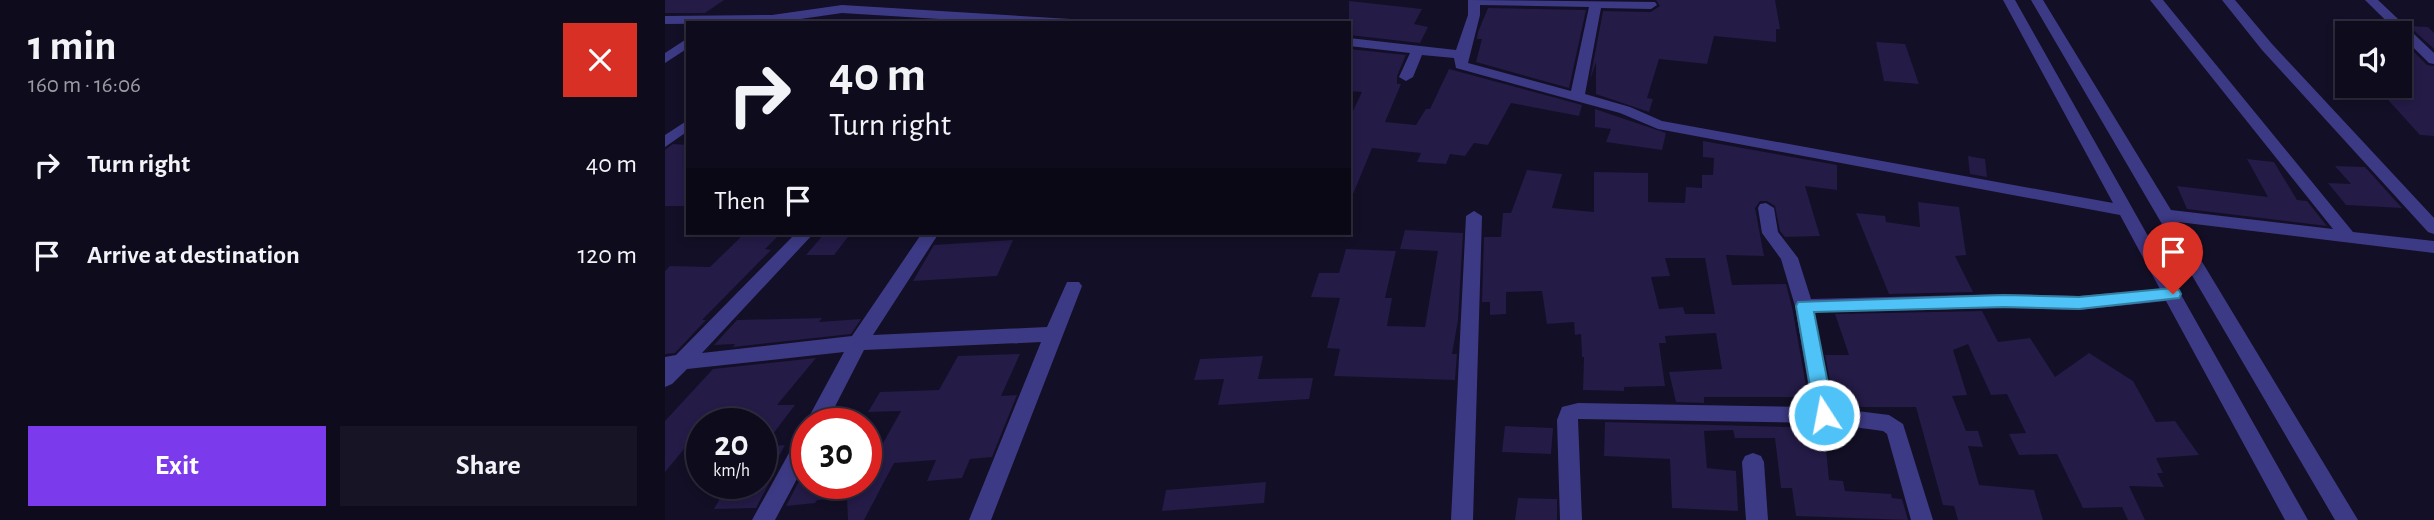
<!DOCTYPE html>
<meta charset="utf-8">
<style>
body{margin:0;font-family:"Alegreya Sans",sans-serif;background:#171425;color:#f1f3f6;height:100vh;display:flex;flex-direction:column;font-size:26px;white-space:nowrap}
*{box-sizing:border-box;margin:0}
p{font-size:23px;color:#9b9ba3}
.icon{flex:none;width:38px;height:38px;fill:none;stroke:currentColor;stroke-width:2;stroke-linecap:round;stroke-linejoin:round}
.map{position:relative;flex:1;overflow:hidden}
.sheet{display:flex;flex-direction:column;background:#0e0b1c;width:665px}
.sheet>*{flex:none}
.guide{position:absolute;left:21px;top:21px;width:665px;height:214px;border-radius:0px;box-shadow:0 4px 10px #0003,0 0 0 2px #2e2b3b;background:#0e0b1c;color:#f1f3f6;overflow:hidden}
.controls{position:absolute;left:1670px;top:21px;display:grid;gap:14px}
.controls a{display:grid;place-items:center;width:77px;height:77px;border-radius:0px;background:#0e0b1c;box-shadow:0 4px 10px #0003,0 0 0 2px #2e2b3b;font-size:35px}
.speed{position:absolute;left:21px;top:408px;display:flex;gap:14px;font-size:35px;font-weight:700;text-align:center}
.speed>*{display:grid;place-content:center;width:91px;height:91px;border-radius:50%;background:#0e0b1c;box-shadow:0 4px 10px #0003,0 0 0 2px #2e2b3b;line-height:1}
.speed small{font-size:18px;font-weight:400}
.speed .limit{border:10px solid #d22;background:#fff;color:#111}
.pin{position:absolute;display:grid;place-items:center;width:60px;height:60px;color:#fff;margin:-72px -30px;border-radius:50% 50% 50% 0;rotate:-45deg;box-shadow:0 0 7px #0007}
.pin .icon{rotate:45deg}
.me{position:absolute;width:77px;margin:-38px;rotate:349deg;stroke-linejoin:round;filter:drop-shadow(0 0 5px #0008)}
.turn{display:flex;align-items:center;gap:24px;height:147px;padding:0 28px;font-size:32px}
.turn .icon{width:91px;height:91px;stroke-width:2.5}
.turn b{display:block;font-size:49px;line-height:60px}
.then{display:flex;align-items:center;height:66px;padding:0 28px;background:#0003;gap:14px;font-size:26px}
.round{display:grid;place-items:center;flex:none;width:74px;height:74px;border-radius:0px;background:#171425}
.summary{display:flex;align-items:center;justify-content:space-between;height:119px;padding:0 28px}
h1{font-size:42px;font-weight:600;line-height:52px}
.action{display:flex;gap:14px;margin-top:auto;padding:14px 28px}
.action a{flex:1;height:80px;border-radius:0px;background:#7c3aed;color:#fff;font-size:28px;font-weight:600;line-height:80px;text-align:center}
.action a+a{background:#171425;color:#f1f3f6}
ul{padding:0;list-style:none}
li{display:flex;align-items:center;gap:21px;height:91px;padding:0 28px}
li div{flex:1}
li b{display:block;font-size:26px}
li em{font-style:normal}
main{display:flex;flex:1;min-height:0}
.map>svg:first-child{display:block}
</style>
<main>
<section class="sheet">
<div class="summary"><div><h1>1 min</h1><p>160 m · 16:06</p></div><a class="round" style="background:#d93025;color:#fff"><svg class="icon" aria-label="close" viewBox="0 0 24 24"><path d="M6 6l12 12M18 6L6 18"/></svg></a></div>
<ul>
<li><svg class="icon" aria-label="right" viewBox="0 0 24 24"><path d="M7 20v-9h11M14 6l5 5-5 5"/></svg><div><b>Turn right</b></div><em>40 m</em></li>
<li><svg class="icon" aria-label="arrive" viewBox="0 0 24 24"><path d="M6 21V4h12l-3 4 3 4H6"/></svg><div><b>Arrive at destination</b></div><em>120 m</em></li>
</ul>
<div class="action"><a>Exit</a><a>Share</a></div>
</section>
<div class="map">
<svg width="1769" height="520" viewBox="0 0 1769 520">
<rect width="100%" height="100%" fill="#130f26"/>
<g fill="#241b47" fill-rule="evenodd">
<polygon points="0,0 59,0 40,13 0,13"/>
<polygon points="991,0 1110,0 1115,29 1111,29 1111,42 1049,36 1042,64 994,59 982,98 988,99 984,112 931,94 931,62 925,80 938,11 986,12 995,6"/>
<polygon points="684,1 757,9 749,24 763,27 755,43 684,35"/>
<polygon points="823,8 921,10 904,88 811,62 817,39 812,39 813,32"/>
<polygon points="1744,26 1763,27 1769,33 1769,49"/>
<polygon points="1734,37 1762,65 1769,66 1769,136 1755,135 1716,92 1734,93"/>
<polygon points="1211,42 1240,44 1254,84 1219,81"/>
<polygon points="684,49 741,55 732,76 732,84 736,84 720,122 751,125 761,109 765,109 784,69 917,105 914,116 846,103 823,145 809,143 800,156 785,154 781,164 752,162 756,153 707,148 684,204 684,119 697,92 684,91"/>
<polygon points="930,109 1001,133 997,150 941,142 946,129 930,127"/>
<path d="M1038,141L1172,165V190L1140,186L1155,236L1120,237L1115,231L1110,206L1102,201H1095L1090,208L1099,256L1061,255L1067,285L1121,284L1127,307L1143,397H1039V403L1011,402L1004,372L1057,369L1051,333L1000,336L1001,343H994L1000,386L959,387V391L918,390L919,357H917L916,334L910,335L909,322L882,324L877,291L841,292V314L825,315V302H817L819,237H836L838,213H846L862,170L897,174L887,208L929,212V172L983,173V202L1020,203L1021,187L1037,188V175H1048L1049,158L1038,157ZM1000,258H1040L1050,314H1020L1018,307L994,309L986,277L1005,276Z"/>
<polygon points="8,144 23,145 23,206 0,206 0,150"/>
<polygon points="1303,156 1320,159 1322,177 1305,174"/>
<polygon points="1582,159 1609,162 1632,200 1642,201 1662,226 1522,209 1512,186 1603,197"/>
<polygon points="1670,166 1700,167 1737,208 1681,205 1663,183 1686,184"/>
<polygon points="1253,202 1294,207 1301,255 1290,256 1308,292 1224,294 1191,213 1220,216 1221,222 1255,227"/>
<polygon points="740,230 798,233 793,320 787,354 792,354 790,380 669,376 675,349 662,348 675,298 646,297 654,273 674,273 681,249 731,251 720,298 727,298 722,326 760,327 773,251 735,249"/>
<polygon points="80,233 114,235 100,249 106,250 37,320 41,320 10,353 0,354 0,271 5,266 45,267"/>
<polygon points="160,233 186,233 169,255 141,255"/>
<polygon points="348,240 332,276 248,281 269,245"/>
<polygon points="1317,311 1333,342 1365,338 1390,377 1424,353 1468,381 1491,422 1510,421 1534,455 1491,458 1498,473 1492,473 1499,487 1464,486 1480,520 1463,520 1457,507 1418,508 1392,454 1354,455 1344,434 1361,433 1342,394 1326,395 1303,344 1288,350 1302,395 1287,396 1301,431 1313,431 1318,447 1303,446 1314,485 1369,490 1378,520 1293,520 1289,506 1278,505 1251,407 1179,407 1175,406 1172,397 1168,397 1160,355 1184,355 1170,314"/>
<polygon points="157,318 154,322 196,319 186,334 68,347 70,344 49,345 72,320"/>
<polygon points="355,354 336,396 352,395 327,457 305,459 297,478 262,481 271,460 229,463 199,520 183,520 182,498 152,500 150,503 121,506 133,483 201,483 201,461 208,461 236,411 203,412 215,392 274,390 293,356"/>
<polygon points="598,356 593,379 648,378 644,399 553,405 559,379 529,380 535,359"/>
<polygon points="151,358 112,405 130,405 98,447 120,445 99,483 104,483 91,508 49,509 64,483 96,483 96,424 37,424 37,437 29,437 0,472 0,421 48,369"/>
<polygon points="940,422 1159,428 1164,480 1178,481 1180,491 1226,494 1227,498 1237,499 1243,520 1131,516 1127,488 1116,488 1110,438 1070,438 1068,430 1039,431 1042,468 1071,471 1073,511 1007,508 1005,459 939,456"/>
<polygon points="840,426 888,428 886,454 837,452"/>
<polygon points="601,482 599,503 497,511 501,490"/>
<polygon points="853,498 892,499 892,520 850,520"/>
</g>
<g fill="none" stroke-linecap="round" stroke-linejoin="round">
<g fill="#3d3a85" fill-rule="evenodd">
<path d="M803,0L990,2L992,5L986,9L936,8L920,94L965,107L997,121L1448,203L1338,0H1350L1643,520H1620L1501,301L1414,310L1339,308L1149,312L1168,408L1224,415L1238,424L1268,520H1246L1222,434L1218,431L1159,423L913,419L917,520H895L892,420L897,407L913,403L1147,407L1130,306L1116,259L1097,233L1093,208L1095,204L1101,203L1109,208L1113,232L1133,258L1146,299L1339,294L1414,296L1495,289L1455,215L993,129L955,113L791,68L789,58L757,55L748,77L741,81L734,77L745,53L684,46V38L791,50L803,15ZM815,5L924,7L906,91L803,63L815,15Z"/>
<polygon points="1366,0 1378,0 1506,210 1668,229 1485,0 1498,0 1688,232 1769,241 1769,253 1513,222 1693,520 1670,520"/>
<polygon points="1557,0 1570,0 1607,44 1769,218 1769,234 1763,232 1597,50"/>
<polygon points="1700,0 1713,0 1769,53 1769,64 1764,63"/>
<polygon points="177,5 406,19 412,23 339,23 177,13 108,23 0,24 0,16 107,15"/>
<polygon points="23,38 23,48 0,63 0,53"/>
<polygon points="23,120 23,131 0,147 0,135"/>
<polygon points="809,211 817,216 808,520 786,520 801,216"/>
<polygon points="131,233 149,233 37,353 187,336 257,233 274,233 208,335 382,327 402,282 414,282 417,286 326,520 304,520 376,342 199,350 161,424 142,424 142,428 140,424 179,352 22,369 7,384 0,387 0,357 11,355"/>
<polygon points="142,430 142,460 110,520 87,520 135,433"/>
<polygon points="1088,453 1096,456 1099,462 1103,520 1081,520 1077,462 1080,456"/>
</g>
</g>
<polygon fill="#4fc3f7" stroke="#337fa1" stroke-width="2" points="1508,288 1514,290 1516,294 1514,298 1414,309 1339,307 1149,312 1169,415 1166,420 1159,422 1153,420 1150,415 1131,306 1133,302 1339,295 1414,297"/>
</svg>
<div class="controls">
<a><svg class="icon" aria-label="sound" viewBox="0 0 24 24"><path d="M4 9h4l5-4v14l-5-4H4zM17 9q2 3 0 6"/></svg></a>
</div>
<div class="speed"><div>20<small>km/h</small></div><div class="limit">30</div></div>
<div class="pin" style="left:1508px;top:294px;background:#d93025"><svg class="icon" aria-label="arrive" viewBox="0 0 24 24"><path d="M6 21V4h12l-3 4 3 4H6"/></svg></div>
<svg class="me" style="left:1159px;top:415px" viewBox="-20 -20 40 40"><circle r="17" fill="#4fc3f7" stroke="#fff" stroke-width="3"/><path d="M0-11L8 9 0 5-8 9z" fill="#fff"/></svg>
<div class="guide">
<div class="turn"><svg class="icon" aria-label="right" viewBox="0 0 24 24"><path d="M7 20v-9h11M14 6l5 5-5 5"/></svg><div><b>40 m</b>Turn right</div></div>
<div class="then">Then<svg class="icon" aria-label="arrive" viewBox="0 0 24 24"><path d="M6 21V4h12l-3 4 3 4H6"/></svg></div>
</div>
</div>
</main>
